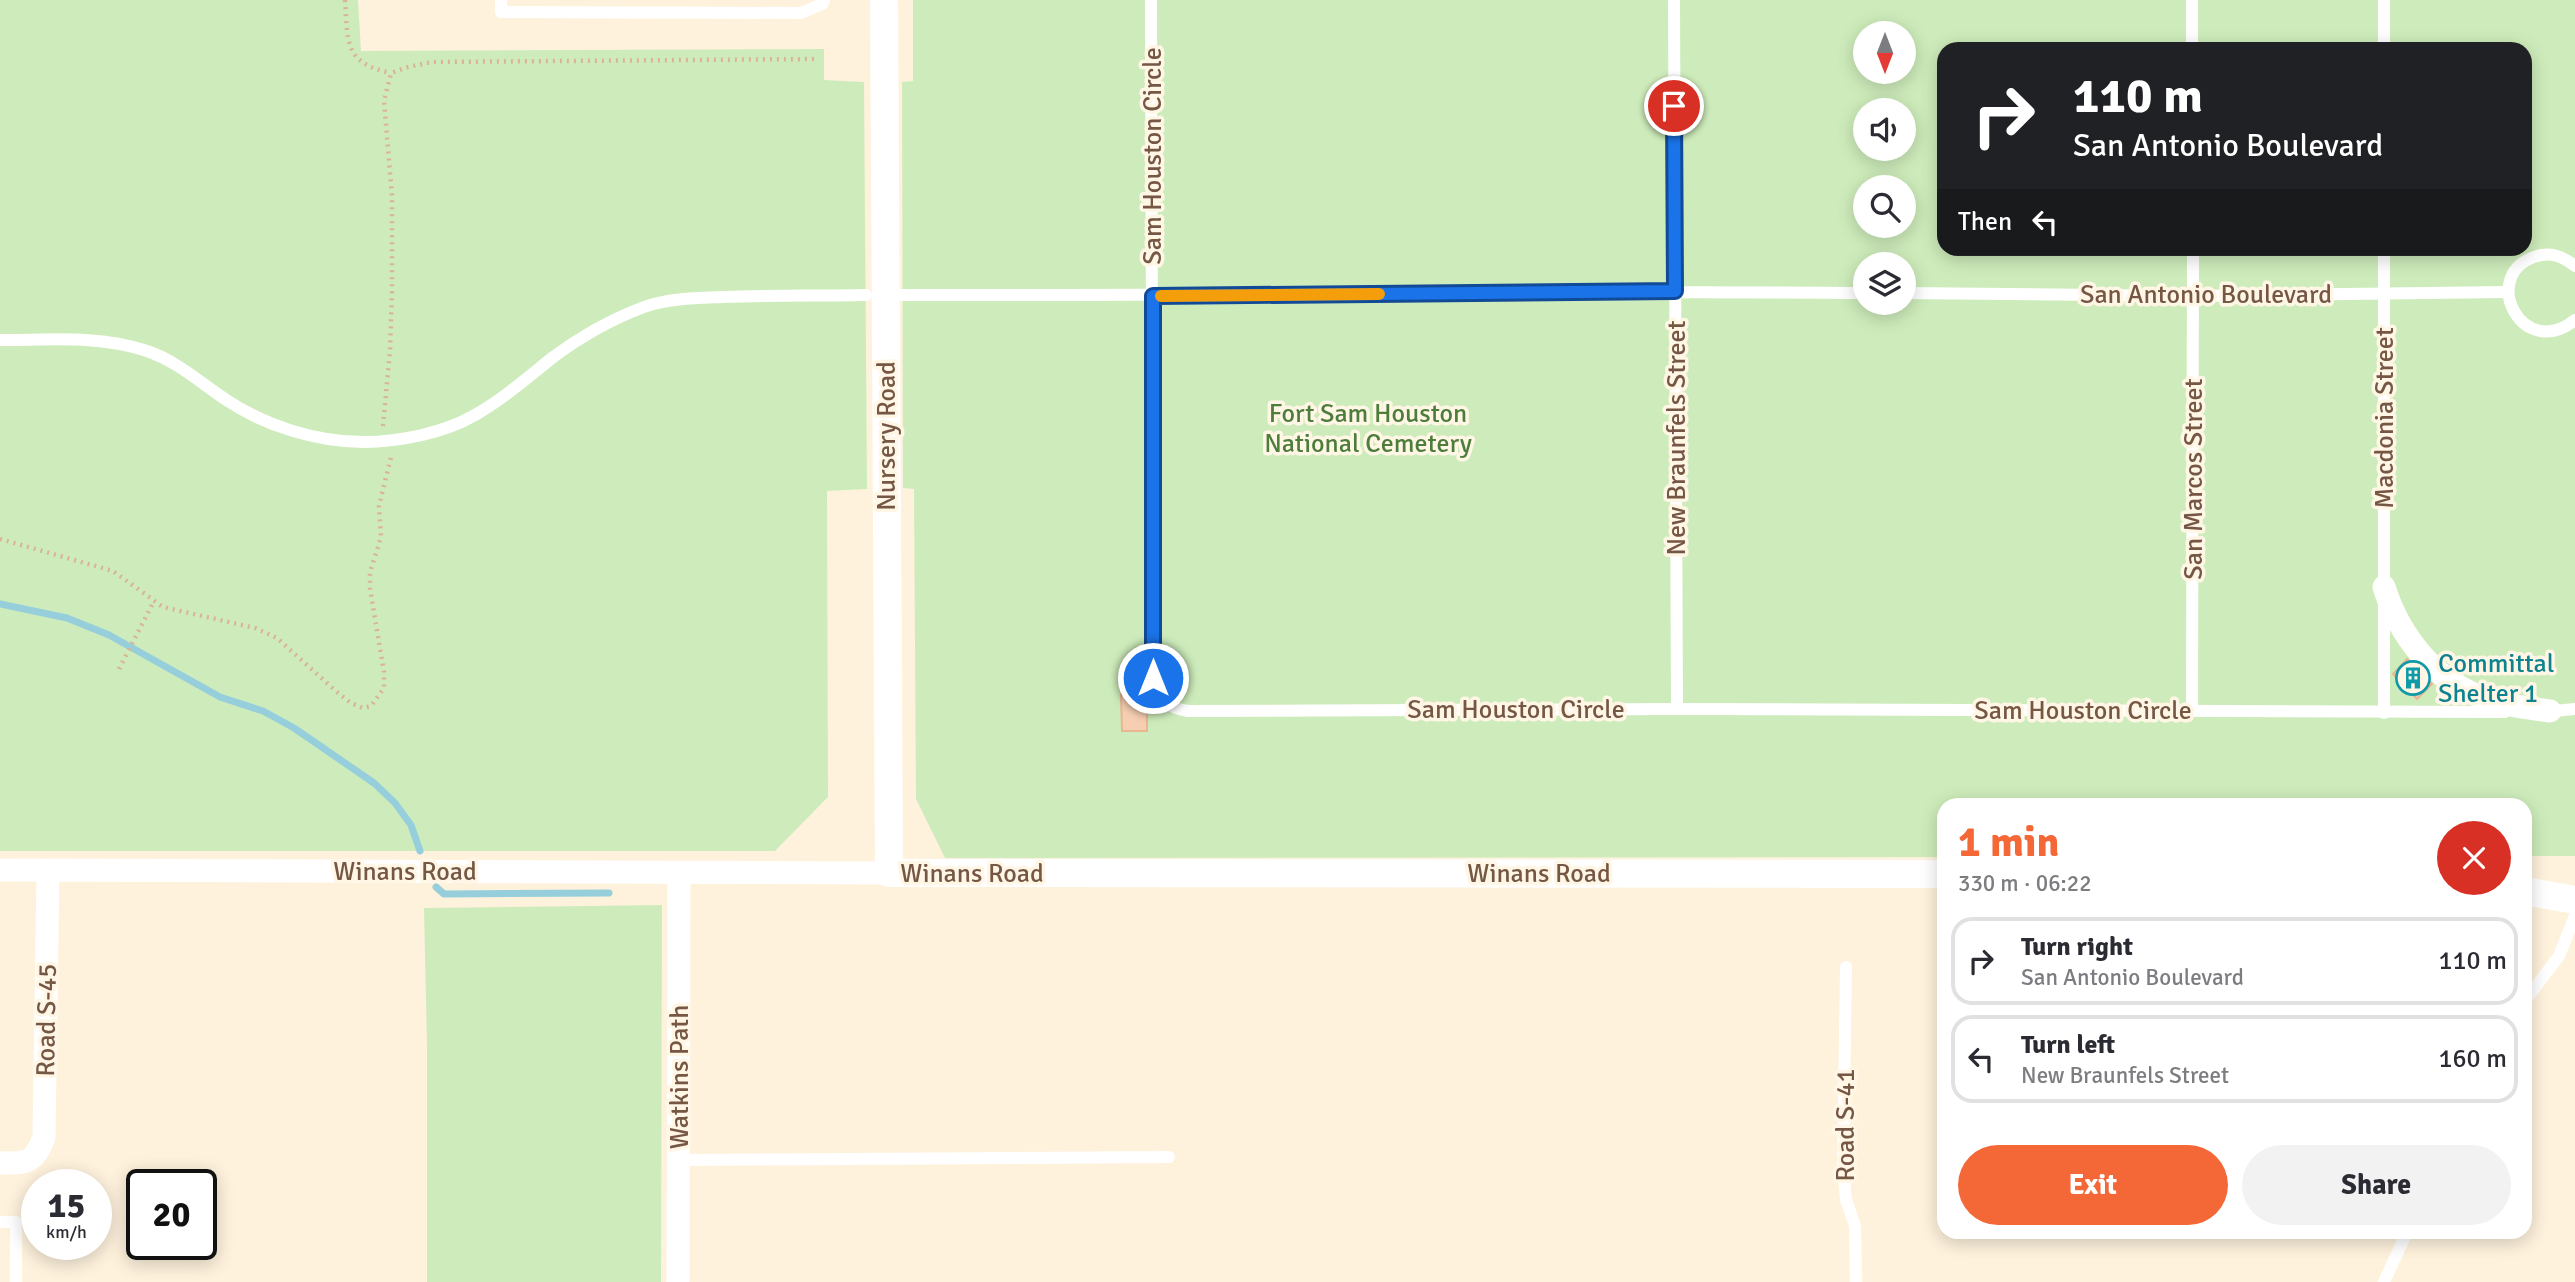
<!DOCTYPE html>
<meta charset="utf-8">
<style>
body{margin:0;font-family:Signika,sans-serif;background:#f2f2f3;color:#2b2b33;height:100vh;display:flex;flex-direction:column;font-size:26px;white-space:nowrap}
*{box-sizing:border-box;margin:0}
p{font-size:23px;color:#7c7c81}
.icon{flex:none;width:38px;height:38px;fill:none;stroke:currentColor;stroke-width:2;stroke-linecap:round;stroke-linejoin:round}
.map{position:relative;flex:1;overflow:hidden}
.details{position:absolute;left:1937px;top:798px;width:595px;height:441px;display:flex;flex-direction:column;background:#fff;border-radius:21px;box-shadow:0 4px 18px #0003}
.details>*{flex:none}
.guide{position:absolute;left:1937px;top:42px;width:595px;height:214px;border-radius:21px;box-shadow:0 4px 18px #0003;background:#202124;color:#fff;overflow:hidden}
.needle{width:46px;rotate:180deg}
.tools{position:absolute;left:1853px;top:21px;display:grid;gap:14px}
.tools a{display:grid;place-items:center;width:63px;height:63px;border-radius:50%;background:#fff;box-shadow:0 4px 18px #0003;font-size:35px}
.speed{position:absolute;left:21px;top:1169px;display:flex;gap:14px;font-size:35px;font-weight:700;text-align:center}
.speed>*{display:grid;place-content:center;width:91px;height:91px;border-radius:50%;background:#fff;box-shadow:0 4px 18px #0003;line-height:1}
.speed small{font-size:18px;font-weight:400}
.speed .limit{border:4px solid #111;border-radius:10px;background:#fff;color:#111}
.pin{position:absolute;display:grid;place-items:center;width:60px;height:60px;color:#fff;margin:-30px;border:4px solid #fff;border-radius:50%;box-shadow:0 2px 7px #0007}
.me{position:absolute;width:77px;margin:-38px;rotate:0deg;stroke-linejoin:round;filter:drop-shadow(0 0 5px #0008)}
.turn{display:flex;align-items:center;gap:24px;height:147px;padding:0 21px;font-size:32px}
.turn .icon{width:91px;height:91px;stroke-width:2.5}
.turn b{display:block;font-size:49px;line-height:60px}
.then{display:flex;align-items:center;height:66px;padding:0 21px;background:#0003;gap:14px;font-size:26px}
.round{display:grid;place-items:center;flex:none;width:74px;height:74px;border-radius:37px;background:#f2f2f3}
.summary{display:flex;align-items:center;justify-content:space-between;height:119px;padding:0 21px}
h1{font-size:42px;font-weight:800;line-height:52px;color:#f46737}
.button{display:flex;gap:14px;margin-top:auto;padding:14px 21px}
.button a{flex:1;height:80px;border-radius:42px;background:#f46737;color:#fff;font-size:28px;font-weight:800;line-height:80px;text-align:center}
.button a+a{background:#f2f2f3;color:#2b2b33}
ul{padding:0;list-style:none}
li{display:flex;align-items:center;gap:21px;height:88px;margin:0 14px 10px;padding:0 7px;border:4px solid #e1e1e2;border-radius:21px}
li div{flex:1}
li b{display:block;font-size:26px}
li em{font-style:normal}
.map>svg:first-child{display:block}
</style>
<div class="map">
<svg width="2575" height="1282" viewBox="0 0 2575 1282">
<rect width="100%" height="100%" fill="#fef2dd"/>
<g fill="#ceecbb" fill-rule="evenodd">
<polygon points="0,0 358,0 361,51 824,49 824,80 864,82 867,489 827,491 828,797 775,851 0,851"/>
<path d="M913,0H2575V856H2525V805H1944V857L945,858L916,799L914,489L903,488L902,82L913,81ZM1866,33H1904V72H1866ZM1944,49H2525V248H1944ZM1866,110H1904V149H1866ZM1866,187H1904V226H1866ZM1866,264H1904V303H1866Z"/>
<polygon points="662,905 661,1282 427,1282 427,1045 424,908"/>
</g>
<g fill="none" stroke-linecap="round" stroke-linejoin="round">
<g stroke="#96cfdb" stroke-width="7">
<polyline points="0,604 67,618 109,635 220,697 263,711 294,728 374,783 395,803 411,825 420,851"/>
<polyline points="436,887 444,894 609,893"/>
</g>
</g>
<g fill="#f6cfb3" stroke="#eab692" stroke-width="2">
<polygon points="2407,659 2432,684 2417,699 2393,674"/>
<polygon points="1121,694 1147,694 1147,731 1122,731"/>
</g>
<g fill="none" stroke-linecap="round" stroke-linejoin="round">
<g stroke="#dab396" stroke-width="4.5" stroke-dasharray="2 5" stroke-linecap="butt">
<path d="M345,0C348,41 343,63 391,73"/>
<polyline points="383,426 390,351 392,292 392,196 384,101 391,73 408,67 432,62 817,59"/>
<polyline points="0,539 113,571 163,607 255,628 277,638 337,692 351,703 363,708 371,706 384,688 384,672 370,589 370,572 381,537 379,506 391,457"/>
<polyline points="119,669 154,601"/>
</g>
<g stroke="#fff" stroke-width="12">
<polyline points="501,0 501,12 801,13 822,4 824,0"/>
<path d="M1151,0L1153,678C1154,698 1169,708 1188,711L1677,709L2505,712"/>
<polyline points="1674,0 1677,709"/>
<polyline points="2192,0 2192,49"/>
<polyline points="2384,0 2384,49"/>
<path d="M2575,266C2562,256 2550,251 2534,257C2479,277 2523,362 2575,320"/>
<polyline points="1904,293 2193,296 2508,292"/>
<path d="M902,295C1223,296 1544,290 1866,293"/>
<path d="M0,340C48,340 101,335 147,351C177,361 202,384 228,401C266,426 317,442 363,442C399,442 444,433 475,415C503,399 527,378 552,358C580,337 612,319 644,307C669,298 697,298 723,297C771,295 818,296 866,295"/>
<polyline points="2192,710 2193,248"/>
<polyline points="2544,712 2575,709"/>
<polyline points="2384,713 2384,248"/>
<polyline points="1846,967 1843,1167 1846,1200 1855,1226 1856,1282"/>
<polyline points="2525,1001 2559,956 2575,916"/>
<polyline points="678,1160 1169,1157"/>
<polyline points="0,1222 16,1222 16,1282"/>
<polyline points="2384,1282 2407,1232"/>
</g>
<g stroke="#fff" stroke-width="23">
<path d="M2384,587C2399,635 2433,679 2481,697C2503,705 2527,708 2550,711"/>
<polyline points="0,870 889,873"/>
<path d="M0,1163C27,1163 34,1164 44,1137L48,870"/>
<polyline points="678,1282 679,873"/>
</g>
<g stroke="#fff" stroke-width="28">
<polyline points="884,0 889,873 1944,874"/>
<polyline points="2525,891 2575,900"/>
</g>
</g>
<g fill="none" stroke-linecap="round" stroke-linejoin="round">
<g stroke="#114b97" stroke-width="18">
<polyline id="route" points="1153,678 1153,296 1675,291 1674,106"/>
</g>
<use href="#route" stroke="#1a73e8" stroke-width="12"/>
<polyline stroke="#f59e0b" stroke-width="12" points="1161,296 1379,294"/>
</g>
<defs>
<g id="building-ring" transform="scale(1.75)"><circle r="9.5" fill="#fff6e6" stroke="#0f9aa8" stroke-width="1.5"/><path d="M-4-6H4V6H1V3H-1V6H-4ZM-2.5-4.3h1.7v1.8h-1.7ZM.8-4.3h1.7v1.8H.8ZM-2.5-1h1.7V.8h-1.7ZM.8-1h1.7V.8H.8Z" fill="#0f9aa8"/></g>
</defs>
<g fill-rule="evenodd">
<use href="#building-ring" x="2413" y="678"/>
</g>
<g text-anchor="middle" stroke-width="7" stroke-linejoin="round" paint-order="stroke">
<g font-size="26" fill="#755744" stroke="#fff6e6">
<text transform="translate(1152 156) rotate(-90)" y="9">Sam Houston Circle</text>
<text x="2206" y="303">San Antonio Boulevard</text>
<text transform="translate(2384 418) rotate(-90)" y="9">Macdonia Street</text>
<text transform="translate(886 436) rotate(-90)" y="9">Nursery Road</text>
<text transform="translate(1676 438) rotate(-90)" y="9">New Braunfels Street</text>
<text transform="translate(2193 479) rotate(-90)" y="9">San Marcos Street</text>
<text x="1516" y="718">Sam Houston Circle</text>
<text x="2083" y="719">Sam Houston Circle</text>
<text x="405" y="880">Winans Road</text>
<text x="972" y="882">Winans Road</text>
<text x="1539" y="882">Winans Road</text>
<text transform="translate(46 1020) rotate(-89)" y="9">Road S-45</text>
<text transform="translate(679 1077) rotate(-90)" y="9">Watkins Path</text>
<text transform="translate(1845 1125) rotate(-90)" y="9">Road S-41</text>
</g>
<g font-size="26" fill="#4c7d3b" stroke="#fff6e6">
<text x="1368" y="422">Fort Sam Houston<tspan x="1368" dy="30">National Cemetery</tspan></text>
</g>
<g font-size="26" fill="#0d838f" stroke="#fff6e6" text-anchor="start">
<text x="2438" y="672">Committal<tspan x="2438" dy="30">Shelter 1</tspan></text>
</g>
</g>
</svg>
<div class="tools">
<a><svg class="needle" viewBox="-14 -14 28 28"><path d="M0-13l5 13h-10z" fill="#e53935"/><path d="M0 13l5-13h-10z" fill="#7c7c81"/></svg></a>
<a><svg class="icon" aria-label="sound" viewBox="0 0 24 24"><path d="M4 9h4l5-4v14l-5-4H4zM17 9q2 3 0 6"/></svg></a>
<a><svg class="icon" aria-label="search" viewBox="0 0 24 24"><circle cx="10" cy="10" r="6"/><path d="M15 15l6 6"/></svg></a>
<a><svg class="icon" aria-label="layers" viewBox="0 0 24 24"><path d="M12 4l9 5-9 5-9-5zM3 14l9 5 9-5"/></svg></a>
</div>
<div class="speed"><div>15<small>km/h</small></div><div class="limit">20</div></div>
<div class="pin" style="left:1674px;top:106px;background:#d93025"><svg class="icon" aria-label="arrive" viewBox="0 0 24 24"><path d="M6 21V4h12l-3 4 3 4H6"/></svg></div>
<svg class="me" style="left:1153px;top:678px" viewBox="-20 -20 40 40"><circle r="17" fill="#1a73e8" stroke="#fff" stroke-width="3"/><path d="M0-11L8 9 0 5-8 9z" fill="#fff"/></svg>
<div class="guide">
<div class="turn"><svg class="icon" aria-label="right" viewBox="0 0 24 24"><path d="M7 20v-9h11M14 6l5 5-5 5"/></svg><div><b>110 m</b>San Antonio Boulevard</div></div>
<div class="then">Then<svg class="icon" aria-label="left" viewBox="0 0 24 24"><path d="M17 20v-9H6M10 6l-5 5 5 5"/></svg></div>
</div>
<section class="details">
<div class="summary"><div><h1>1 min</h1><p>330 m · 06:22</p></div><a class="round" style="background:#d93025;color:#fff"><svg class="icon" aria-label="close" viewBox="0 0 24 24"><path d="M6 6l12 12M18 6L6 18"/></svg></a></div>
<ul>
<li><svg class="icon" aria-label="right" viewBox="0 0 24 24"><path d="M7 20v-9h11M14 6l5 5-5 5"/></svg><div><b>Turn right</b><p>San Antonio Boulevard</p></div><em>110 m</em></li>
<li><svg class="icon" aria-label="left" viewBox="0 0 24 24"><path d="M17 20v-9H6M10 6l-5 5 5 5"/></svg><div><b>Turn left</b><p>New Braunfels Street</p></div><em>160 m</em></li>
</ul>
<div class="button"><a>Exit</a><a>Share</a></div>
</section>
</div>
